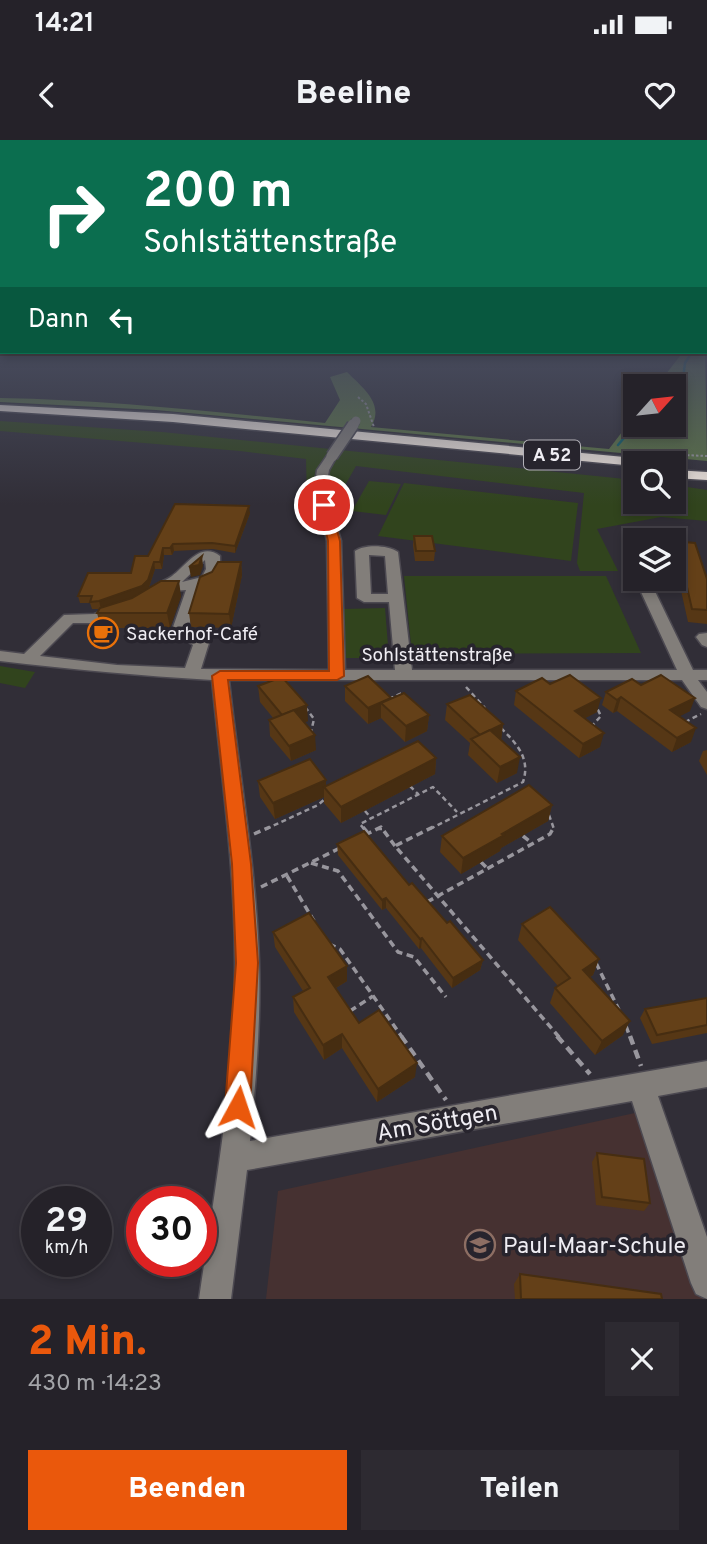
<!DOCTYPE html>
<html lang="de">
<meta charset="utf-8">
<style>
body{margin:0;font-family:Overpass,sans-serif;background:#2d2a31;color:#f1f3f6;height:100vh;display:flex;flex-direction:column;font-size:26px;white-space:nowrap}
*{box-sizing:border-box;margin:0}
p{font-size:23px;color:#a3a4a8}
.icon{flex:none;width:38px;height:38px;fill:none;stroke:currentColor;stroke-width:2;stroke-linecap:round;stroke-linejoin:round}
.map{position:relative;height:1159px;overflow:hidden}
.side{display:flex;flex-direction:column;background:#252229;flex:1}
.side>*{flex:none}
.banner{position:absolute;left:0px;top:0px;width:707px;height:214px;box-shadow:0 4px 10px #0003,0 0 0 2px #423f46;background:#0b6e4f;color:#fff;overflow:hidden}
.needle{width:46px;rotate:63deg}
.tools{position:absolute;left:623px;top:234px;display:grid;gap:14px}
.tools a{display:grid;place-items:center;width:63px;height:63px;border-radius:0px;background:#252229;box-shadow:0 4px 10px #0003,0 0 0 2px #423f46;font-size:35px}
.speed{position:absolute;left:21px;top:1046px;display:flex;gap:14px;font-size:35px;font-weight:700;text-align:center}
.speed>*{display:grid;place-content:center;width:91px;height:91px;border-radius:50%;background:#252229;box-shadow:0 4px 10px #0003,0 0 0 2px #423f46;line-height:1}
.speed small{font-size:18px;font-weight:400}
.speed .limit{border:10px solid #d22;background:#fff;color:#111}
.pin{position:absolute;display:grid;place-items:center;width:60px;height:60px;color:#fff;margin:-30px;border:4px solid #fff;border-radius:50%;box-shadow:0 2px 7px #0007}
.me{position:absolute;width:77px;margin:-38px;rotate:5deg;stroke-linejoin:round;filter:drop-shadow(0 0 5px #0008)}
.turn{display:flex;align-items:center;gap:24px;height:147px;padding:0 28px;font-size:32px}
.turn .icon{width:91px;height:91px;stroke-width:2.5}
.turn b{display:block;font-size:49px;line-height:60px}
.then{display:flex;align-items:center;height:66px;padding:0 28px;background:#0003;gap:14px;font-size:26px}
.round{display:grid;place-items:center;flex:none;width:74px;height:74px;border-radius:0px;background:#2d2a31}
.overview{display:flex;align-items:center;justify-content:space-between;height:119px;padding:0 28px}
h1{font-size:42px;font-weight:800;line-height:52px;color:#ea580c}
.action{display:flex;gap:14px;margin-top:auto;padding:14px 28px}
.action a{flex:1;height:80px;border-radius:0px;background:#ea580c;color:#fff;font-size:28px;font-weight:800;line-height:80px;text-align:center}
.action a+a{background:#2d2a31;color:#f1f3f6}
.status{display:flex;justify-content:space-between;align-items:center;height:49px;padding:0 35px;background:#252229;direction:ltr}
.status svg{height:19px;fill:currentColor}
header{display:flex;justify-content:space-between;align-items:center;height:91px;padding:0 28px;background:#252229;font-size:32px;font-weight:800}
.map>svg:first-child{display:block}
</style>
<div class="status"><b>14:21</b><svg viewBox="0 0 49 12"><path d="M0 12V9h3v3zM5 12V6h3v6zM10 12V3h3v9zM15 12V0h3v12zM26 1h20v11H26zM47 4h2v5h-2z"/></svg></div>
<header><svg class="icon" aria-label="back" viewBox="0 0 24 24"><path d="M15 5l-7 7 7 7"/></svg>Beeline<svg class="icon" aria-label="heart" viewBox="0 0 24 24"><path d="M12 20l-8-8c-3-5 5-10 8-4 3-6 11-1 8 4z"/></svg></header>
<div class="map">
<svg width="707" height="1159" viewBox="0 0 707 1159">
<rect width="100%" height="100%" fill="#312e37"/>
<polygon fill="#463131" points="644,971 706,1159 266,1159 278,1051"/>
<g fill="#31441d">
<polygon points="0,281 162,292 635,340 635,362 674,362 674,345 707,350 707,381 661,377 597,389 618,431 580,431 577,423 584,353 356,326 335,363 339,374 331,389 307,357 306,319 240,311 0,291"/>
<polygon points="369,341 401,344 386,375 352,371"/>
<polygon points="404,343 578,363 571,421 378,396"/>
<polygon points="404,436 606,436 641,513 412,514"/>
<polygon points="385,468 389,518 345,518 344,469"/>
<polygon points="0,526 35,532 25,548 0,543"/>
</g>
<path fill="#5b7344" d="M705,203L707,321L156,270L0,262V258C109,260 217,272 325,283L340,260L330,237L347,232C363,248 385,264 371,287L609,309L635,275V285H674V247H656L683,212H705Z"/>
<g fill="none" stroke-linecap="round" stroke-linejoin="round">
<g stroke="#0e606c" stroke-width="2.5">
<polyline points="663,247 683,239 685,223 692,212"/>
<polyline points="618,305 635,285"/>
</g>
<g stroke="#4c4951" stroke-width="3">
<g id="minor">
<path d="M332,313L337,316L329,330L326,348L341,401L345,530H395L389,462H364L357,458L355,411C365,404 388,405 398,412L412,530H677L635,439H649L693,530H707V540H698L707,552V569L701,567L682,540H229C239,633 256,726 259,820C261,881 256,941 250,1001L707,921V947L658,956L707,1097V1159L696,1154L691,1143L632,961L247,1030L231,1159H199C215,1047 236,935 235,821C235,727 221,633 212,540C142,536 69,529 0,521V511L24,514L64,475L94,474L120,466L125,467L127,470L125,473L96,483H73L40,516L117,525L185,528L193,505L172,490L186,450L159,452L152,448C158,442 165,441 172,436C186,426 200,401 220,416V429L213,443L200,448L188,488L209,503L201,529L329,530L327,401L314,348L317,330L328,314ZM369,415L385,416L388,454H371ZM205,420L206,429L202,437L182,442Z"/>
<polygon points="643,394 648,395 649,401 636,401 638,395"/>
<polygon points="707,493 707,507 702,505 696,497 699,494"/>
</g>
</g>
<g stroke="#4c4951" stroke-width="3">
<g id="highway">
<polygon points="0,265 173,274 656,320 662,324 635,324 635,326 173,282 0,271"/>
<polygon points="674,330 707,332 707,340 674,338"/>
</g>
</g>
<g stroke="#98969d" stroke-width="2" stroke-dasharray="2.5 2" stroke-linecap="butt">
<polyline points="358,257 366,264 374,287"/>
<polyline points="660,314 707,316"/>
</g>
<g stroke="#98969d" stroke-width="2.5" stroke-dasharray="5 3.5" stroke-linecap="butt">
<polyline points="466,547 485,568"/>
<polyline points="389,559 402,553"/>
<polyline points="305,567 314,579 311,592"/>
<polyline points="685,582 701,574"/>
<polyline points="591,587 601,576 597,568"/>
<polyline points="410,646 418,654"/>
<polyline points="365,671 371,678"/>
<polyline points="549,675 554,689"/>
<polyline points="266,689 318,665 326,658"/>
<polyline points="364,689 360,684 433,647 457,672"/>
<polyline points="378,689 382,689"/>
<path d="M430,689L523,642C531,618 516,603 500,587"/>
</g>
<g stroke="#98969d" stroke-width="3.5" stroke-dasharray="7 4.5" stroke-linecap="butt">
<polyline points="363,687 368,693"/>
<polyline points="433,687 395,706 559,897"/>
<polyline points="254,694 270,687"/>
<polyline points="365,695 381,687 395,706"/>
<polyline points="523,696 532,703"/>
<polyline points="481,722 487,728"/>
<polyline points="311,723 338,731 398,812 414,817 446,857"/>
<polyline points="287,736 314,781"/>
<polyline points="261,747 340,708"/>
<polyline points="427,762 550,694 554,687"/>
<polyline points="329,804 340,809 402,897"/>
<polyline points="596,823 619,870"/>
<polyline points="350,871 373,856"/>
<polyline points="626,886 630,897"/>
</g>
<g stroke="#98969d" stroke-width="4.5" stroke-dasharray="9 6" stroke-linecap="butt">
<polyline points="401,896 446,960"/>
<polyline points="557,896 590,934"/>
<polyline points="630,896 641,926"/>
</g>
<use href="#minor" fill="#827e7a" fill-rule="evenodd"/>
<use href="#highway" fill="#f4eae1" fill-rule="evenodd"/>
<g stroke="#4c4951" stroke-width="10" stroke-linecap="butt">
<polyline id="minor-bridge-far1" points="352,287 356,281"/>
</g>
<g stroke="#4c4951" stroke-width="14" stroke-linecap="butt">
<polyline id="minor-bridge" points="332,316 353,285"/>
</g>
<use href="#minor-bridge-far1" stroke="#827e7a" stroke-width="9"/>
<use href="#minor-bridge" stroke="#827e7a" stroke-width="11"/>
</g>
<g fill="#563715" fill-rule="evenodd">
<path d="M175,364L250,373L235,413L213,409L174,411L172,415H164L162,429H155L149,447L147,449L181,456L170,488H101L97,473L99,469H92L90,463H80L78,456L131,433L148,416ZM138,455L132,458L114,464Z"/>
<polygon points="414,396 435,411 434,421 415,421 413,405"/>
<polygon points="674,401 707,439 707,484 688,482 680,446 660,444 659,439 674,439"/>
<polygon points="241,422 242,435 231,488 191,487 189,473"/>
<polygon points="550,544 597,572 585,578 600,607 579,618 514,565 516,551"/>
<polygon points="641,545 690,571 679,576 691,602 672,612 617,571 613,573 602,565 606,552"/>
<polygon points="258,546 308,581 304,582 316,610 291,621 270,596 269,580 274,579 260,562"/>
<polygon points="345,546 391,558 429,575 427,591 405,602 381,578 368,584 345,561"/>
<polygon points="447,564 503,584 501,600 517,633 497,643 468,615 470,603 445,580"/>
<polygon points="707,610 707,635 699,621 703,611"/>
<polygon points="436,618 435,634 341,683 324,663 324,657 275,679 260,657 258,641 326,646"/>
<polygon points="552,665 548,681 501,708 500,711 461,734 440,712 442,696"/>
<polygon points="337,704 409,745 483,820 480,830 452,848 421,808 419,809 386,768 382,770 338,715"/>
<polygon points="522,784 599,819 593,835 590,837 623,895 595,915 550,863 555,848 558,846 518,800"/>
<polygon points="273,792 347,841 336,848 359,883 415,937 377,962 342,908 324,920 294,872 293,857 303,851 275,807"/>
<polygon points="707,858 707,893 652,904 640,878 645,869"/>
<polygon points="597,1013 650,1063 644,1071 596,1065 592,1022"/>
<polygon points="520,1134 662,1159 515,1159 514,1144"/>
</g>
<g fill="#462d11">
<polygon points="249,366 250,373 235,413 235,406"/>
<polygon points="173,404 174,411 172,415 170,408"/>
<polygon points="163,408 164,415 162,429 160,422"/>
<polygon points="202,416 203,426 200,435 191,437 189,427"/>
<polygon points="154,422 155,429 149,447 144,453 101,469 99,461"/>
<polygon points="241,422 242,435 231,488 229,474"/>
<polygon points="179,441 181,456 170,488 167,473"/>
<polygon points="621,557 617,571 613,573 617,560"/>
<polygon points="601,558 597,572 572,585 575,571"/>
<polygon points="695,558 690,571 665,584 670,570"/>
<polygon points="381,563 381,578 368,584 368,568"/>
<polygon points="307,565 308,581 284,591 282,575"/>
<polygon points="429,575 427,591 405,602 406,586"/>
<polygon points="503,584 501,600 480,595"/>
<polygon points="696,588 691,602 672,612 677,598"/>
<polygon points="604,593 600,607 579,618 583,604"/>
<polygon points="315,595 316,610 291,621 289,606"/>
<polygon points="520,617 517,633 497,643 500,627"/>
<polygon points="436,618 435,634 341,683 341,667"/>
<polygon points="326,640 326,650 324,647 324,657 275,679 273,663"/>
<polygon points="552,665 548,681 501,708 500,711 461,734 463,718 502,694"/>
<polygon points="386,758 386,768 382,770 382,760"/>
<polygon points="422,798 421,808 419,809 420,799"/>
<polygon points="599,819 593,835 577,845 583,830"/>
<polygon points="483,820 480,830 452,848 453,838"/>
<polygon points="347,826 347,841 329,852 328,837"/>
<polygon points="630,881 623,895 595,915 602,901"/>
<polygon points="342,894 342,908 324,920 323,905"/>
<polygon points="417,923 415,937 377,962 378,949"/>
</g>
<g fill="#644018" stroke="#462d11" stroke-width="2">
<polygon points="175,364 249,366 235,406 212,403 173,404 170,408 163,408 160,422 154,422 148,440 142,446 99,461 90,462 92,456 78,456 88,433 131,433 135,416 148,416"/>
<polygon points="414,396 432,396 435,411 416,411"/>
<polygon points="674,401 695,403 707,439 707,470 692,469 684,434 674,433"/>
<polygon points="202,416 199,425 189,427"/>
<polygon points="218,422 241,422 229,474 189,473 200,437 212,432"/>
<polygon points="161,441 179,441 167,473 97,473 100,468 132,458"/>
<polygon points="570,535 601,558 575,571 604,593 583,604 516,551 542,538 550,544"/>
<polygon points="661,535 695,558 670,570 696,588 677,598 621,557 617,560 606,552 632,539 641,545"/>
<polygon points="368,536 391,558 368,568 345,546"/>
<polygon points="282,537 307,565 282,575 258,546"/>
<polygon points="404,553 429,575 406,586 381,563"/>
<polygon points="470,555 503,584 480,595 447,564"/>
<polygon points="294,570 315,595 289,606 269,580"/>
<polygon points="490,590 520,617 500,627 471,599"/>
<polygon points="418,601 436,618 341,667 324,647"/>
<polygon points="310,619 326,640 273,663 258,641"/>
<polygon points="529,645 552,665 502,694 504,695 463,718 442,696"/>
<polygon points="364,691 409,745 412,743 447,783 450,781 483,820 453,838 422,798 420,799 386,758 382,760 337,704"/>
<polygon points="550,767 599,819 583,830 630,881 602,901 555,848 570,838 522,784"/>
<polygon points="309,773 347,826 328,837 359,883 379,870 417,923 378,949 342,894 323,905 293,857 310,848 273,792"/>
<polygon points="707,858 707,885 657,895 645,869"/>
<polygon points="597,1013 644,1019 650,1063 602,1057"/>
<polygon points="520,1134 661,1154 662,1159 521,1159"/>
</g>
<linearGradient id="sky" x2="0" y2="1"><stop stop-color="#1b191e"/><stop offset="0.56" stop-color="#484c5e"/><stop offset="1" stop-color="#484c5e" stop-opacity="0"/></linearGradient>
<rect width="707" height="365" fill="url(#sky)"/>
<polygon fill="#ea580c" stroke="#983908" stroke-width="2" points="324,362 330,365 340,401 344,536 337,540 228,540 251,724 258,823 250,967 247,976 238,980 229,976 225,967 236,823 232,724 212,536 220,531 329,531 328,401 319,365"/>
<defs>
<g id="cafe-ring" transform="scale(1.575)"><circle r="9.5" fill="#27242d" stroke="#e8710a" stroke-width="1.5"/><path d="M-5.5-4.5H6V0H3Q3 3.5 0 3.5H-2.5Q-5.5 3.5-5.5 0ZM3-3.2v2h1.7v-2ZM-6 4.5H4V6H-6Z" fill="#e8710a"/></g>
<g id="school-ring" transform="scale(1.575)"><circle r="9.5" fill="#27242d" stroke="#8d6e63" stroke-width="1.5"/><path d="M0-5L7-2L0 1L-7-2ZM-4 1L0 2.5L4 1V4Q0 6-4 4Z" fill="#8d6e63"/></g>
</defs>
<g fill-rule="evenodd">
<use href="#cafe-ring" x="103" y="493"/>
<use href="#school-ring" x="480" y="1105"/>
</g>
<g text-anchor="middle" stroke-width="7" stroke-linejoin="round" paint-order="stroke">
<rect fill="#27242d" stroke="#b3b1b8" stroke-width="2" x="524" y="300.5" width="56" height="29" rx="5"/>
<g font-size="18" font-weight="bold" fill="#efedf3">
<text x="552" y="321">A 52</text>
</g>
<g font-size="19" fill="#efedf3" stroke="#27242d" text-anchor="start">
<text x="126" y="500">Sackerhof-Café</text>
</g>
<g font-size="19" fill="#efedf3" stroke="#27242d">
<text x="437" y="521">Sohlstättenstraße</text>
</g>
<g font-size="23" fill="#efedf3" stroke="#27242d">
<text transform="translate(437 982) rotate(-10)" y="8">Am Söttgen</text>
</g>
<g font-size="23" fill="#efedf3" stroke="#27242d" text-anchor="start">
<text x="503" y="1113">Paul-Maar-Schule</text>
</g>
</g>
</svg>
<div class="tools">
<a><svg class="needle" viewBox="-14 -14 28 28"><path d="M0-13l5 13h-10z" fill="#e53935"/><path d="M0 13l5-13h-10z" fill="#a3a4a8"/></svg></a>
<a><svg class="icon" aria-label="search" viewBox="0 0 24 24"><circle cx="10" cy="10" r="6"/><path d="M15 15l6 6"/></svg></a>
<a><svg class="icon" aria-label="layers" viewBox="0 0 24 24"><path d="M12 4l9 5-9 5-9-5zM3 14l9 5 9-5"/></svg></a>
</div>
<div class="speed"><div>29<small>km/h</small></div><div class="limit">30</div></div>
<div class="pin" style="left:324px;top:365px;background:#d93025"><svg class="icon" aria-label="arrive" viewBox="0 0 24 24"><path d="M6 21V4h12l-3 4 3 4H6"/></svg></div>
<svg class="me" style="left:238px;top:967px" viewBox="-20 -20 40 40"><path d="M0-17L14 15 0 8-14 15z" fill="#ea580c" stroke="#fff" stroke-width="4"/></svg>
<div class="banner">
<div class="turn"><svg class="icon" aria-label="right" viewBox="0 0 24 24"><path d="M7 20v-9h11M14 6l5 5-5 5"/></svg><div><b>200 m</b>Sohlstättenstraße</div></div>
<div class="then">Dann<svg class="icon" aria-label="left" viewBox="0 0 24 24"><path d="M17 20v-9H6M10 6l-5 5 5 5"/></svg></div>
</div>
</div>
<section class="side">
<div class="overview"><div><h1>2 Min.</h1><p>430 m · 14:23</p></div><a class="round"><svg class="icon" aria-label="close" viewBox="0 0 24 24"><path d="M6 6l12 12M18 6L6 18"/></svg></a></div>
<div class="action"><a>Beenden</a><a>Teilen</a></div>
</section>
